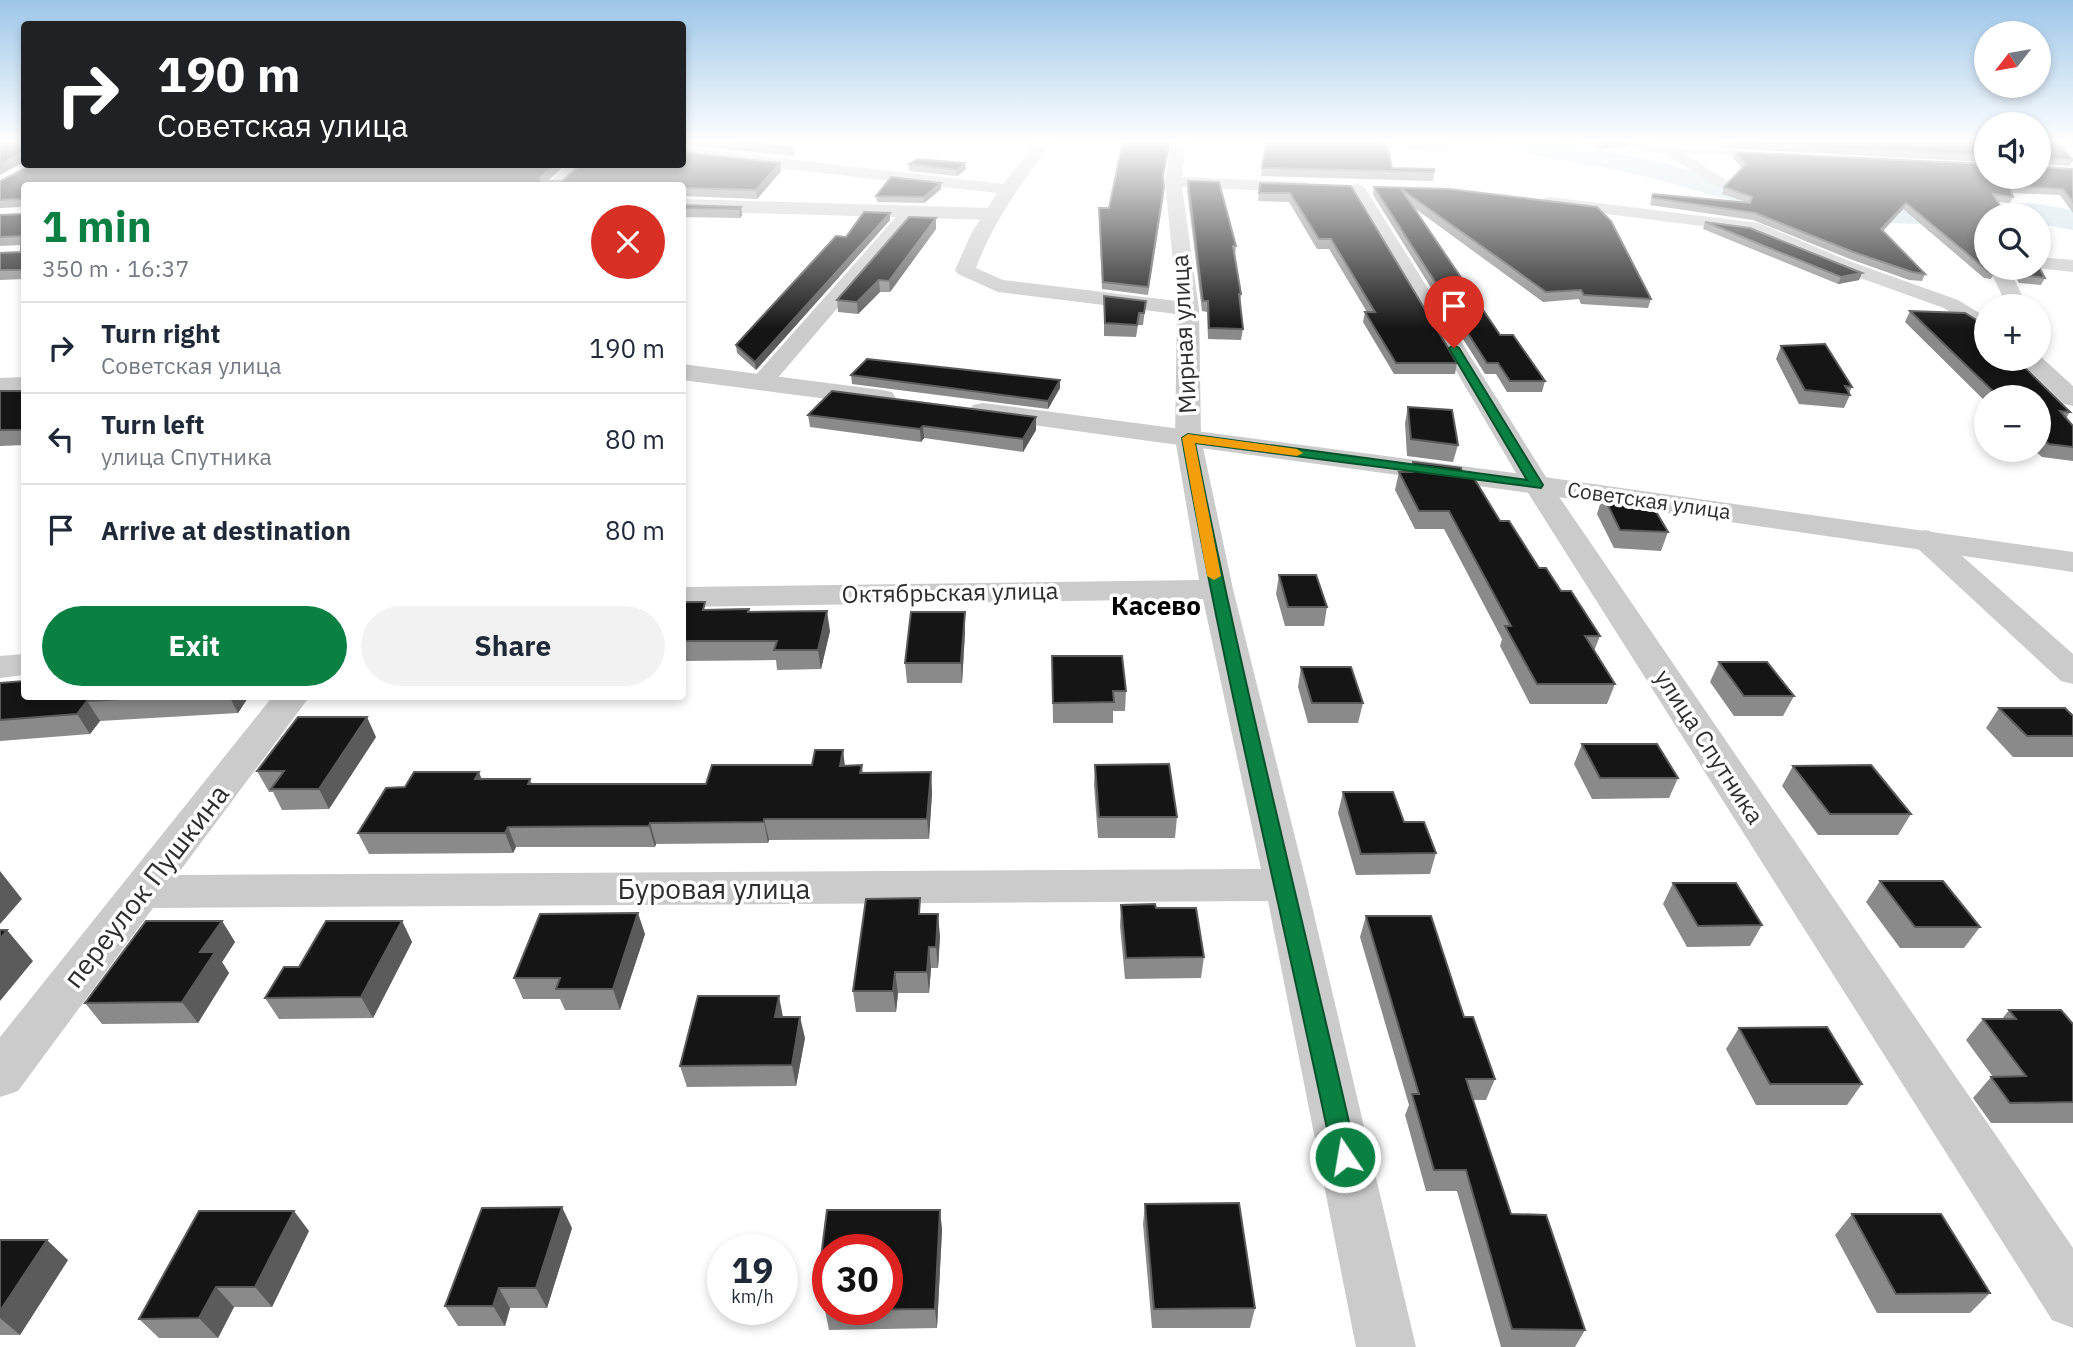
<!DOCTYPE html>
<meta charset="utf-8">
<style>
body{margin:0;font-family:"IBM Plex Sans",sans-serif;background:#f2f2f3;color:#1f2937;height:100vh;display:flex;flex-direction:column;font-size:26px;white-space:nowrap}
*{box-sizing:border-box;margin:0}
p{font-size:23px;color:#747a83}
.icon{flex:none;width:38px;height:38px;fill:none;stroke:currentColor;stroke-width:2;stroke-linecap:round;stroke-linejoin:round}
.map{position:relative;flex:1;overflow:hidden}
.sheet{position:absolute;left:21px;top:182px;width:665px;height:518px;display:flex;flex-direction:column;background:#fff;border-radius:7px;box-shadow:0 4px 10px #0003}
.sheet>*{flex:none}
.banner{position:absolute;left:21px;top:21px;width:665px;height:147px;border-radius:7px;box-shadow:0 4px 10px #0003;background:#202124;color:#fff;overflow:hidden}
.needle{width:46px;rotate:239deg}
.buttons{position:absolute;left:1974px;top:21px;display:grid;gap:14px}
.buttons a{display:grid;place-items:center;width:77px;height:77px;border-radius:50%;background:#fff;box-shadow:0 4px 10px #0003;font-size:35px}
.speed{position:absolute;left:707px;top:1234px;display:flex;gap:14px;font-size:35px;font-weight:700;text-align:center}
.speed>*{display:grid;place-content:center;width:91px;height:91px;border-radius:50%;background:#fff;box-shadow:0 4px 10px #0003;line-height:1}
.speed small{font-size:18px;font-weight:400}
.speed .limit{border:10px solid #d22;background:#fff;color:#111}
.pin{position:absolute;display:grid;place-items:center;width:60px;height:60px;color:#fff;margin:-72px -30px;border-radius:50% 50% 50% 0;rotate:-45deg;box-shadow:0 0 7px #0007}
.pin .icon{rotate:45deg}
.me{position:absolute;width:77px;margin:-38px;rotate:348deg;stroke-linejoin:round;filter:drop-shadow(0 0 5px #0008)}
.turn{display:flex;align-items:center;gap:24px;height:147px;padding:0 21px;font-size:32px}
.turn .icon{width:91px;height:91px;stroke-width:2.5}
.turn b{display:block;font-size:49px;line-height:60px}
.round{display:grid;place-items:center;flex:none;width:74px;height:74px;border-radius:37px;background:#f2f2f3}
.head{display:flex;align-items:center;justify-content:space-between;height:119px;padding:0 21px}
h1{font-size:42px;font-weight:700;line-height:52px;color:#0b8043}
.button{display:flex;gap:14px;margin-top:auto;padding:14px 21px}
.button a{flex:1;height:80px;border-radius:42px;background:#0b8043;color:#fff;font-size:28px;font-weight:700;line-height:80px;text-align:center}
.button a+a{background:#f2f2f3;color:#1f2937}
ul{padding:0;list-style:none}
li{display:flex;align-items:center;gap:21px;height:91px;padding:0 21px;border-top:2px solid #e0e1e3}
li div{flex:1}
li b{display:block;font-size:26px}
li em{font-style:normal}
.map>svg:first-child{display:block}
</style>
<div class="map">
<svg width="2073" height="1347" viewBox="0 0 2073 1347">
<rect width="100%" height="100%" fill="#fff"/>
<g fill="none" stroke-linecap="round" stroke-linejoin="round">
<path fill="#cce0e8" fill-rule="evenodd" d="M1497,140H1543L1648,159L1756,187L1823,197L1940,206L2033,203L2073,210V230L2039,224V215H1986V224C1910,227 1832,220 1757,206C1720,199 1684,186 1648,177C1599,165 1551,160 1501,146Z"/>
<polygon fill="#cbcbcb" fill-rule="evenodd" points="1666,148 1756,152 1760,154 1756,156 1669,152"/>
<g fill="#cbcbcb" fill-rule="evenodd">
<path d="M1038,140H1053C1023,182 994,219 976,268L1003,280L1177,301L1165,182L1172,140H1186L1182,177L1306,182L1314,187L1306,192L1182,187L1199,309L1201,438L1233,589L1307,885L1416,1347H1356L1268,901L153,908L18,1091L0,1097V1037L273,696H310L177,875L1261,869L1203,599L682,607V587L1199,580L1175,438L1177,314L998,292L958,274L955,270L971,234L997,193L682,157V147L1003,184Z"/>
<path d="M1274,140C1299,140 1441,135 1453,146L1445,151L1281,144Z"/>
<polygon points="1621,140 1642,140 1674,147 1729,182 1721,187 1715,185 1665,154 1639,149"/>
<polygon points="2039,140 2073,140 2073,149 2039,146"/>
<polygon points="570,164 588,164 564,186 545,186"/>
<polygon points="1357,183 1365,188 1551,485 2073,1248 2073,1328 2052,1320 1523,485 1349,188"/>
<polygon points="1550,197 1758,223 1849,261 1958,300 1986,317 1986,333 1978,331 1944,308 1835,269 1748,232 1544,206 1541,202 1544,198"/>
<polygon points="910,207 919,212 916,216 770,387 762,389 754,387 750,382 754,377 904,208"/>
<polygon points="2039,257 2073,260 2073,272 2035,268 2039,268"/>
<polygon points="1989,268 2009,268 2027,306 2007,306"/>
<polygon points="2039,355 2073,386 2073,406 2064,404 2018,359 2039,359"/>
<polygon points="1925,530 1936,533 2073,654 2073,684 2061,681 1914,545 1910,539 1914,533"/>
<polygon points="24,654 24,675 0,678 0,656"/>
</g>
<g fill="#cbcbcb" fill-rule="evenodd">
<polygon points="682,199 991,208 1001,214 991,220 682,211"/>
<polygon points="682,364 882,390 892,392 896,398 892,404 882,406 682,380"/>
<polygon points="24,377 24,393 0,394 0,378"/>
<polygon points="983,403 1537,476 2073,552 2073,572 1537,494 973,417 969,411 973,405"/>
</g>
</g>
<g fill="#8a8a8a" fill-rule="evenodd">
<polygon points="682,140 730,140 794,148 795,156 682,145"/>
<polygon points="1123,140 1171,140 1163,178 1164,194 1148,295 1102,289 1099,215 1109,208"/>
<polygon points="1266,140 1392,168 1434,172 1433,181 1261,176"/>
<polygon points="1574,140 1629,140 1627,146 1600,149"/>
<polygon points="1717,140 1986,140 1986,162 1724,148"/>
<polygon points="2040,142 2073,160 2070,166 2041,164 2040,167 2073,169 2073,213 2060,195 2012,193 2013,197 2010,203 1998,202 1986,268 1995,272 1991,279 1984,278 1903,209 1883,231 1925,274 1922,281 1909,280 1850,259 1753,220 1650,205 1653,194 1746,202 1722,194 1724,187 1742,168 1733,158 1735,152 1986,177"/>
<polygon points="566,164 548,181 781,171 757,199 682,196 682,186 24,186 24,279 0,280 0,253 21,252 21,245 0,246 0,215 22,214 22,207 0,208 0,181"/>
<polygon points="909,164 966,169 957,176 909,171"/>
<polygon points="1188,181 1236,246 1235,256 1241,294 1240,305 1243,329 1241,340 1208,339 1207,312 1202,311 1187,190"/>
<polygon points="1260,183 1351,186 1457,363 1455,374 1394,374 1363,322 1365,312 1367,312 1329,249 1317,249 1289,202 1258,201"/>
<polygon points="1374,187 1597,207 1651,299 1648,308 1581,304 1579,299 1543,302 1413,207 1500,335 1545,381 1542,392 1507,392 1496,374 1485,374 1373,195"/>
<polygon points="941,189 924,203 877,202 876,196"/>
<polygon points="682,205 741,207 742,215 740,218 682,217"/>
<polygon points="890,213 890,220 756,370 737,353 736,345"/>
<polygon points="1705,222 1862,273 1859,280 1838,284 1703,229"/>
<polygon points="936,229 890,292 880,292 858,314 838,312 837,300"/>
<polygon points="2039,267 2045,278 2041,285 2019,283 2010,268"/>
<polygon points="1104,296 1146,301 1143,325 1138,325 1136,337 1104,336"/>
<polygon points="1910,311 2070,412 2066,418 2073,426 2073,461 2042,457 2034,450 2039,450 2039,397 1986,397 1986,402 1905,322"/>
<polygon points="1781,346 1852,387 1849,393 1850,395 1844,408 1799,404 1776,359"/>
<polygon points="851,375 1060,380 1060,388 1048,409 852,384"/>
<polygon points="0,391 24,391 24,445 0,446"/>
<polygon points="1408,407 1458,445 1453,462 1407,456 1405,423"/>
<polygon points="808,415 1036,430 1023,452 924,438 921,442 810,427"/>
<polygon points="1413,462 1462,472 1539,568 1561,591 1600,636 1594,651 1615,684 1607,704 1530,704 1500,646 1502,639 1444,529 1415,529 1395,490 1399,472 1410,472"/>
<polygon points="1603,495 1668,532 1661,551 1614,548 1597,514"/>
<polygon points="1279,575 1327,607 1324,626 1285,626 1276,594"/>
<polygon points="682,602 707,610 749,612 830,631 821,669 777,670 776,660 682,661"/>
<polygon points="965,632 962,683 907,683 905,663"/>
<polygon points="1052,656 1126,691 1125,711 1113,711 1113,723 1053,723"/>
<polygon points="1719,662 1794,696 1783,716 1734,716 1710,682"/>
<polygon points="1301,667 1363,703 1358,723 1308,723 1298,687"/>
<polygon points="0,683 24,696 249,696 238,713 100,721 90,734 0,741"/>
<polygon points="1999,708 2073,716 2073,757 2013,757 1986,728"/>
<polygon points="376,737 329,809 282,810 273,792 269,792 257,771"/>
<polygon points="1582,744 1678,778 1669,798 1592,799 1574,764"/>
<polygon points="843,750 845,766 862,765 863,773 931,772 932,793 929,839 769,840 768,843 656,844 655,847 516,847 513,853 369,854 358,833 405,787 481,779 530,779 532,784 706,784 812,765"/>
<polygon points="1095,765 1177,817 1175,838 1098,838 1094,785"/>
<polygon points="1793,766 1911,814 1898,835 1818,835 1782,786"/>
<polygon points="1343,792 1404,822 1436,853 1430,874 1356,875 1338,813"/>
<polygon points="1880,881 1980,927 1964,948 1900,948 1866,902"/>
<polygon points="1673,883 1762,925 1750,946 1687,947 1663,904"/>
<polygon points="1121,905 1156,908 1204,957 1201,978 1125,979 1120,926"/>
<polygon points="921,914 940,936 938,968 931,968 929,993 898,993 896,1012 856,1012 853,991"/>
<polygon points="1366,916 1464,1017 1495,1079 1486,1100 1473,1100 1511,1214 1585,1330 1575,1347 1501,1347 1457,1191 1426,1191 1405,1115 1409,1105 1360,937"/>
<polygon points="222,921 235,942 222,962 229,973 198,1023 102,1024 85,1003"/>
<polygon points="402,921 412,942 373,1018 279,1019 265,998 299,967"/>
<polygon points="645,934 620,1010 565,1010 560,999 523,999 514,978"/>
<polygon points="2009,1010 2073,1024 2073,1123 1991,1123 1973,1098 1991,1077 1993,1077 1966,1040 1983,1019 2002,1019"/>
<polygon points="783,1017 805,1038 796,1086 687,1087 680,1066"/>
<polygon points="1739,1028 1862,1084 1847,1105 1756,1105 1726,1049"/>
<polygon points="1145,1204 1255,1308 1250,1328 1152,1328 1143,1224"/>
<path d="M827,1210H940L942,1230L937,1328L829,1330L825,1310L826,1301H823L818,1281ZM828,1250H887V1309H828Z"/>
<polygon points="1852,1214 1990,1293 1970,1313 1877,1313 1835,1235"/>
<polygon points="572,1228 547,1308 510,1308 505,1326 458,1326 445,1306"/>
<polygon points="309,1231 272,1307 234,1307 218,1338 159,1338 139,1319"/>
<polygon points="0,1240 68,1260 20,1335 0,1335"/>
</g>
<g fill="#5b5b5b">
<polygon points="1615,140 1629,140 1627,146 1600,149 1602,142"/>
<polygon points="1664,140 1680,140 1663,142"/>
<polygon points="21,154 24,162 0,175 0,165"/>
<polygon points="780,163 781,171 757,199 756,190"/>
<polygon points="965,163 966,169 957,176 957,170"/>
<polygon points="555,164 566,164 542,186 540,178"/>
<polygon points="941,183 941,189 924,203 924,197"/>
<polygon points="1906,203 1903,209 1878,236 1881,229"/>
<polygon points="741,207 742,215 740,218 739,209"/>
<polygon points="890,213 890,220 756,370 755,362"/>
<polygon points="936,218 936,229 890,292 889,281"/>
<polygon points="1862,273 1859,280 1838,284 1841,277"/>
<polygon points="879,280 880,292 858,314 857,302"/>
<polygon points="1060,380 1060,388 1048,409 1048,401"/>
<polygon points="1036,417 1036,430 1023,452 1023,439"/>
<polygon points="923,426 924,438 921,442 920,429"/>
<polygon points="827,611 830,631 821,669 818,650"/>
<polygon points="965,612 965,632 962,683 961,663"/>
<polygon points="229,696 249,696 238,713"/>
<polygon points="87,701 100,721 90,734 77,714"/>
<polygon points="367,717 376,737 329,809 319,789"/>
<polygon points="843,750 845,770 840,766"/>
<polygon points="479,772 487,793 475,779"/>
<polygon points="931,772 932,793 929,839 927,819"/>
<polygon points="764,819 769,840 768,843 764,822"/>
<polygon points="650,823 656,844 655,847 649,826"/>
<polygon points="508,827 516,847 513,853 505,833"/>
<polygon points="0,871 22,899 0,924"/>
<polygon points="638,913 645,934 620,1010 613,989"/>
<polygon points="938,914 940,936 938,968 936,947"/>
<polygon points="222,921 235,942 222,962 229,973 198,1023 182,1002 200,952"/>
<polygon points="402,921 412,942 373,1018 361,997"/>
<polygon points="7,930 33,961 0,1001 0,939"/>
<polygon points="929,947 931,968 929,993 927,972"/>
<polygon points="895,972 898,993 896,1012 893,991"/>
<polygon points="779,996 783,1017 775,1017"/>
<polygon points="800,1017 805,1038 796,1086 792,1065"/>
<polygon points="562,1207 572,1228 547,1308 536,1288"/>
<polygon points="940,1210 942,1230 937,1328 935,1309"/>
<polygon points="294,1211 309,1231 272,1307 255,1287"/>
<polygon points="47,1240 68,1260 20,1335 0,1318 0,1311"/>
<polygon points="216,1287 234,1307 218,1338 199,1318"/>
<polygon points="499,1288 510,1308 505,1326 493,1306"/>
</g>
<g fill="#151515" stroke="#5b5b5b" stroke-width="2">
<polygon points="0,140 24,140 24,154 21,154 0,165"/>
<polygon points="706,140 730,140 794,148"/>
<polygon points="1123,140 1170,140 1163,175 1164,187 1148,287 1103,282 1099,208 1109,208"/>
<polygon points="1266,140 1337,140 1387,143 1392,168 1434,169 1434,172 1262,168"/>
<polygon points="1724,140 1986,140 1986,155 1726,142"/>
<polygon points="2039,140 2040,140 2040,142 2059,144 2073,160 2042,158 2040,167 2073,169 2073,202 2063,189 2010,186 2013,197 1993,194 2006,215 1986,215 1986,268 1994,268 1995,272 1988,271 1906,203 1881,229 1925,274 1912,272 1853,252 1755,213 1652,198 1653,194 1750,203 1752,197 1724,187 1746,164 1735,152 1986,164 1986,177 2039,177"/>
<polygon points="682,152 780,163 756,190 682,188 682,186 24,186 24,270 0,270 0,253 21,252 21,236 0,237 0,215 22,214 22,199 0,200 0,181 33,164 555,164 540,178 543,181 562,181 581,164 682,164"/>
<polygon points="917,159 965,163 957,170 909,164"/>
<polygon points="891,177 941,183 924,197 876,196"/>
<polygon points="1188,181 1219,182 1236,246 1233,246 1241,294 1239,294 1243,329 1209,328 1208,301 1203,301"/>
<polygon points="1260,183 1351,186 1457,363 1396,363 1365,312 1375,312 1331,239 1319,239 1290,193 1259,193"/>
<polygon points="1374,187 1449,189 1597,207 1611,221 1651,299 1584,295 1581,290 1546,292 1401,189 1500,335 1513,335 1545,381 1510,381 1498,363 1487,363"/>
<polygon points="682,205 741,207 739,209 682,208"/>
<polygon points="864,212 890,213 755,362 736,345 836,236 846,237"/>
<polygon points="909,217 936,218 889,281 879,280 857,302 837,300"/>
<polygon points="1705,222 1750,228 1862,273 1841,277"/>
<polygon points="2039,267 2045,278 2023,275 2018,268"/>
<polygon points="1104,296 1146,301 1144,313 1139,313 1137,325 1105,323"/>
<polygon points="1910,311 1965,313 1975,319 1986,330 1986,359 2016,359 2070,412 2060,411 2073,426 2073,447 2049,444 2039,435 2039,397 1999,397"/>
<polygon points="1825,344 1852,387 1845,386 1850,395 1805,390 1781,346"/>
<polygon points="867,359 1060,380 1048,401 851,375"/>
<rect x="0" y="391" width="24" height="39"/>
<polygon points="832,391 1036,417 1023,439 923,426 920,429 808,415"/>
<polygon points="1408,407 1452,410 1458,445 1411,439"/>
<polygon points="1413,462 1461,468 1462,472 1470,472 1500,521 1509,521 1539,568 1546,568 1561,591 1571,591 1600,636 1585,636 1615,684 1537,684 1505,626 1511,626 1449,511 1419,511 1399,472 1413,472"/>
<polygon points="1603,495 1648,498 1668,532 1620,530"/>
<polygon points="1279,575 1316,575 1327,607 1288,607"/>
<polygon points="682,602 705,602 703,610 749,609 748,612 827,611 818,650 774,650 777,641 682,641"/>
<polygon points="911,612 965,612 961,663 905,663"/>
<polygon points="1052,656 1122,656 1126,691 1113,691 1114,702 1053,703"/>
<polygon points="1719,662 1767,662 1794,696 1744,696"/>
<polygon points="1301,667 1351,667 1363,703 1312,703"/>
<polygon points="24,681 24,696 169,696 87,701 77,714 0,720 0,683"/>
<polygon points="1999,708 2065,708 2073,716 2073,736 2027,736"/>
<polygon points="298,717 367,717 319,789 271,789 284,771 257,771"/>
<polygon points="1582,744 1657,744 1678,778 1600,778"/>
<polygon points="815,750 843,750 840,766 862,765 860,773 931,772 927,819 764,819 764,822 650,823 649,826 508,827 505,833 358,833 386,788 405,787 414,772 479,772 475,779 530,779 528,784 706,784 712,765 812,765"/>
<polygon points="1169,764 1177,817 1099,817 1095,765"/>
<polygon points="1871,765 1911,814 1830,814 1793,766"/>
<polygon points="1343,792 1393,792 1404,822 1424,822 1436,853 1361,854"/>
<polygon points="1880,881 1943,881 1980,927 1915,927"/>
<polygon points="1673,883 1736,883 1762,925 1698,926"/>
<polygon points="920,898 919,914 938,914 936,947 929,947 927,972 895,972 893,991 853,991 866,899"/>
<polygon points="1155,904 1156,908 1196,908 1204,957 1126,958 1121,905"/>
<polygon points="638,913 613,989 556,989 560,978 514,978 540,914"/>
<polygon points="1366,916 1431,916 1464,1017 1473,1017 1495,1079 1466,1079 1511,1214 1546,1215 1585,1330 1512,1329 1466,1170 1434,1170 1412,1094 1419,1094"/>
<polygon points="146,921 222,921 200,952 215,952 182,1002 85,1003"/>
<polygon points="326,921 402,921 361,997 265,998 284,967 299,967"/>
<polygon points="0,930 7,930 0,939"/>
<polygon points="698,996 779,996 775,1017 800,1017 792,1065 680,1066"/>
<polygon points="2009,1010 2061,1010 2073,1024 2073,1102 2010,1103 1991,1077 2026,1076 1983,1019 2016,1019"/>
<polygon points="1827,1027 1862,1084 1770,1084 1739,1028"/>
<polygon points="1239,1203 1255,1308 1154,1309 1145,1204"/>
<polygon points="562,1207 536,1288 499,1288 493,1306 445,1306 482,1208"/>
<polygon points="827,1210 940,1210 935,1309 825,1310 828,1290 828,1309 887,1309 887,1250 828,1250 828,1282 818,1281"/>
<polygon points="199,1211 294,1211 255,1287 216,1287 199,1318 139,1319"/>
<polygon points="1852,1214 1941,1214 1990,1293 1896,1294"/>
<polygon points="0,1240 47,1240 0,1311"/>
</g>
<linearGradient id="sky" x2="0" y2="1"><stop stop-color="#9dc6e8"/><stop offset="0.43" stop-color="#fff"/><stop offset="1" stop-color="#fff" stop-opacity="0"/></linearGradient>
<rect width="2073" height="329" fill="url(#sky)"/>
<path fill="#0b8043" stroke="#07532c" stroke-width="2" d="M1454,345L1459,348L1543,485L1541,488L1195,443C1242,682 1303,919 1357,1157L1353,1165L1345,1168L1336,1165L1333,1157C1283,917 1225,679 1182,438L1188,434L1527,480L1449,348Z"/>
<polygon fill="#f59e0b" points="1188,434 1297,449 1303,453 1297,456 1195,443 1221,576 1214,580 1207,576 1182,438"/>
<g text-anchor="middle" stroke-width="7" stroke-linejoin="round" paint-order="stroke">
<g font-size="21" fill="#2e2e2e" stroke="#fff">
<text transform="translate(1649 501) rotate(8)" y="7">Советская улица</text>
</g>
<g font-size="24" fill="#2e2e2e" stroke="#fff">
<text transform="translate(1184 334) rotate(-93)" y="8">Мирная улица</text>
<text transform="translate(950 593) rotate(-1)" y="8">Октябрьская улица</text>
<text transform="translate(1709 747) rotate(57)" y="8">улица Спутника</text>
</g>
<g font-size="26" font-weight="bold" fill="#000" stroke="#fff">
<text x="1156" y="615">Касево</text>
</g>
<g font-size="28" fill="#2e2e2e" stroke="#fff">
<text transform="translate(146 886) rotate(-52)" y="10">переулок Пушкина</text>
<text x="714" y="899">Буровая улица</text>
</g>
</g>
</svg>
<div class="buttons">
<a><svg class="needle" viewBox="-14 -14 28 28"><path d="M0-13l5 13h-10z" fill="#e53935"/><path d="M0 13l5-13h-10z" fill="#747a83"/></svg></a>
<a><svg class="icon" aria-label="sound" viewBox="0 0 24 24"><path d="M4 9h4l5-4v14l-5-4H4zM17 9q2 3 0 6"/></svg></a>
<a><svg class="icon" aria-label="search" viewBox="0 0 24 24"><circle cx="10" cy="10" r="6"/><path d="M15 15l6 6"/></svg></a>
<a>+</a>
<a>−</a>
</div>
<div class="speed"><div>19<small>km/h</small></div><div class="limit">30</div></div>
<div class="pin" style="left:1454px;top:348px;background:#d93025"><svg class="icon" aria-label="arrive" viewBox="0 0 24 24"><path d="M6 21V4h12l-3 4 3 4H6"/></svg></div>
<svg class="me" style="left:1345px;top:1157px" viewBox="-20 -20 40 40"><circle r="17" fill="#0b8043" stroke="#fff" stroke-width="3"/><path d="M0-11L8 9 0 5-8 9z" fill="#fff"/></svg>
<div class="banner">
<div class="turn"><svg class="icon" aria-label="right" viewBox="0 0 24 24"><path d="M7 20v-9h11M14 6l5 5-5 5"/></svg><div><b>190 m</b>Советская улица</div></div>
</div>
<section class="sheet">
<div class="head"><div><h1>1 min</h1><p>350 m · 16:37</p></div><a class="round" style="background:#d93025;color:#fff"><svg class="icon" aria-label="close" viewBox="0 0 24 24"><path d="M6 6l12 12M18 6L6 18"/></svg></a></div>
<ul>
<li><svg class="icon" aria-label="right" viewBox="0 0 24 24"><path d="M7 20v-9h11M14 6l5 5-5 5"/></svg><div><b>Turn right</b><p>Советская улица</p></div><em>190 m</em></li>
<li><svg class="icon" aria-label="left" viewBox="0 0 24 24"><path d="M17 20v-9H6M10 6l-5 5 5 5"/></svg><div><b>Turn left</b><p>улица Спутника</p></div><em>80 m</em></li>
<li><svg class="icon" aria-label="arrive" viewBox="0 0 24 24"><path d="M6 21V4h12l-3 4 3 4H6"/></svg><div><b>Arrive at destination</b></div><em>80 m</em></li>
</ul>
<div class="button"><a>Exit</a><a>Share</a></div>
</section>
</div>
